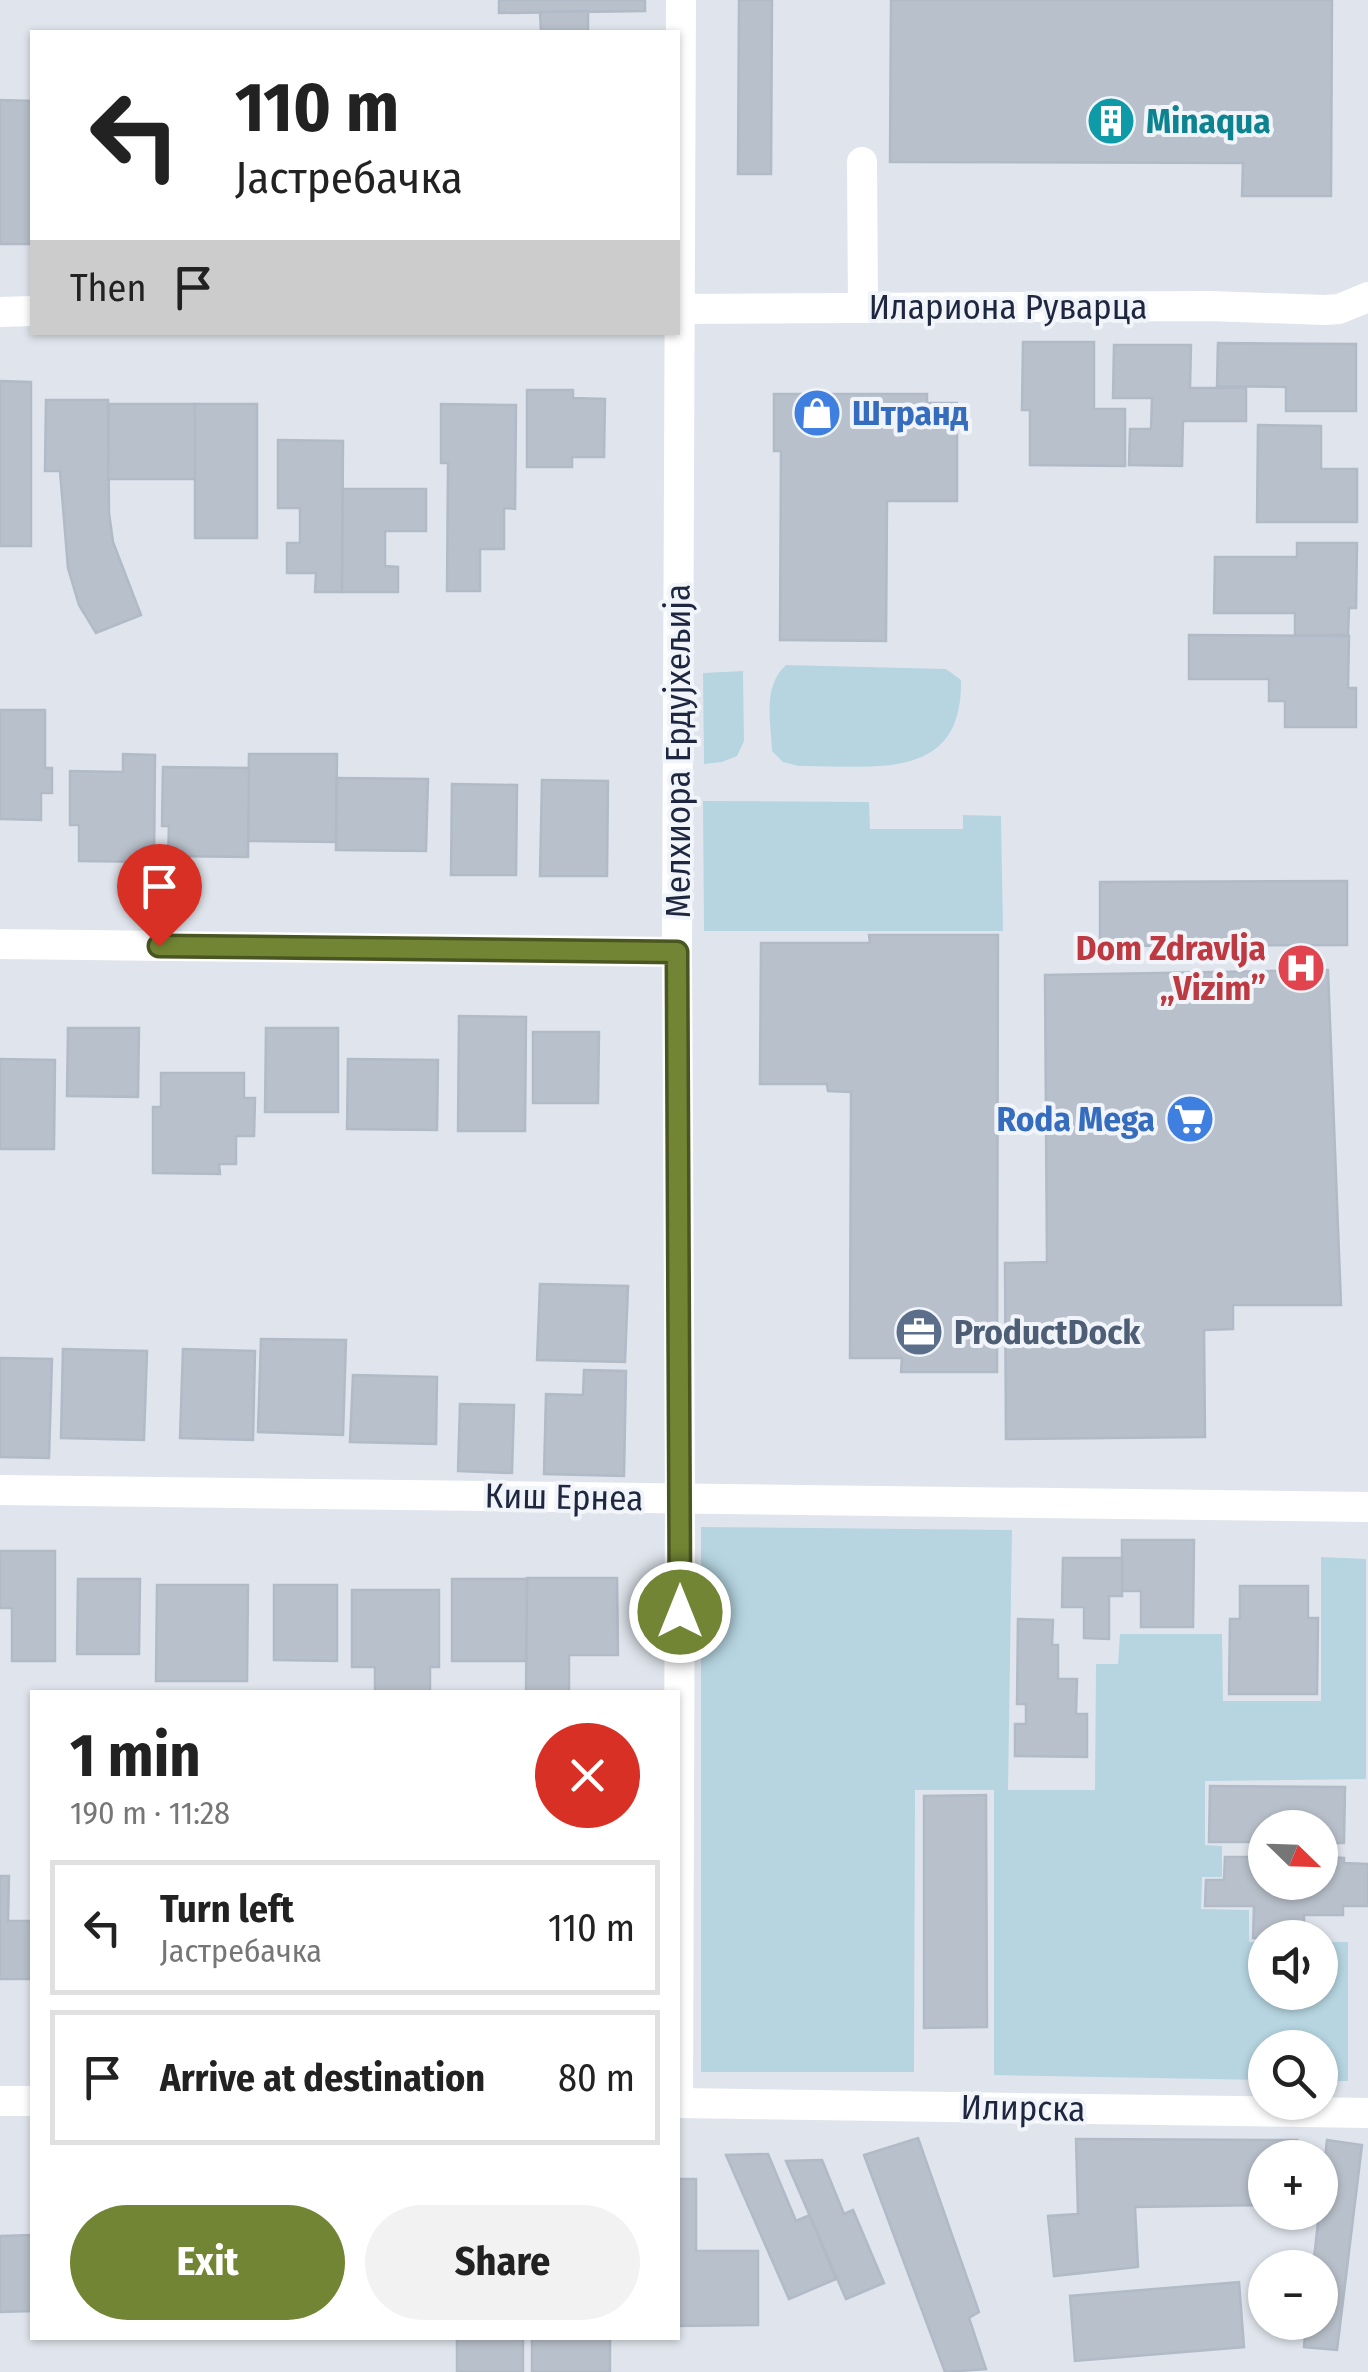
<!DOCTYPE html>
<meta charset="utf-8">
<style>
body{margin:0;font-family:"Fira Sans Condensed",sans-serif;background:#f2f2f2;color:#222;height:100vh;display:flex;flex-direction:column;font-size:38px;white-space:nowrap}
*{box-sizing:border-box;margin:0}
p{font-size:32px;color:#767676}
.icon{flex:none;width:55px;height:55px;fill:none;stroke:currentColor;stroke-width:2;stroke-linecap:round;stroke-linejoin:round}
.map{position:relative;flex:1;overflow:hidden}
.panel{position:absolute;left:30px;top:1690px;width:650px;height:650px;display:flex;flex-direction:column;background:#fff;border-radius:0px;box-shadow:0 2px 8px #0004}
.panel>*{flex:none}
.guide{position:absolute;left:30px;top:30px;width:650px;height:305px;border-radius:0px;box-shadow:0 2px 8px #0004;background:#fff;color:#222;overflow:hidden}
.needle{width:65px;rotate:113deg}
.fabs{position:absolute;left:1248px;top:1810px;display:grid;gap:20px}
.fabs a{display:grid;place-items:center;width:90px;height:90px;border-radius:50%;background:#fff;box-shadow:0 2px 8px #0004;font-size:50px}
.pin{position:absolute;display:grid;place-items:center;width:85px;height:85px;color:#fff;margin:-102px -42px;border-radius:50% 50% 50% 0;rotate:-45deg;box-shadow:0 0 10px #0007}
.pin .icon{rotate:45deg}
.me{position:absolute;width:110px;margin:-55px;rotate:0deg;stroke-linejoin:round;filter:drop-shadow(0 0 8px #0008)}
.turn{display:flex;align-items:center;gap:35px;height:210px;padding:0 40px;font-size:45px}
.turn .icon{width:130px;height:130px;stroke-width:2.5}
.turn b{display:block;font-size:70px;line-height:85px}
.then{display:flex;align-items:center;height:95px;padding:0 40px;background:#0003;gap:20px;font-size:38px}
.round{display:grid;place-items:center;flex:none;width:105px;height:105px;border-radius:52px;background:#f2f2f2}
.headline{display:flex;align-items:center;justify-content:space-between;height:170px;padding:0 40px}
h1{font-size:60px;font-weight:700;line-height:75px}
.primary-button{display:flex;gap:20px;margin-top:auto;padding:20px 40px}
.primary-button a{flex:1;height:115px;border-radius:60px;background:#728534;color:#fff;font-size:40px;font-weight:700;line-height:115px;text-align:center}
.primary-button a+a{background:#f2f2f2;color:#222}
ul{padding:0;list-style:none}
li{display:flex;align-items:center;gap:30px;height:135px;margin:0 20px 15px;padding:0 20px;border:5px solid #e0e0e0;border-radius:0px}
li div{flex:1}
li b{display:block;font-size:38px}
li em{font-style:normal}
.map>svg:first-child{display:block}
</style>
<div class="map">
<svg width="1368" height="2372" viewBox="0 0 1368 2372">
<rect width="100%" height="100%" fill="#e0e5ed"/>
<g fill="#b6d5e1">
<path d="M786,665L946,669L961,680C963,784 873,765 799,766L783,762L772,751C771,722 762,687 786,665Z"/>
<polygon points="743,671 744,741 737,756 722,762 704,764 703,673"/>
<polygon points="703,801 869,802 870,829 963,829 963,815 1001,816 1003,931 704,931"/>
<polygon points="701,1527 1012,1530 1008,1790 1095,1790 1096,1664 1118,1664 1120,1634 1222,1634 1223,1701 1321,1701 1321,1557 1366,1559 1366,1779 1205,1781 1205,1845 1222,1846 1222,1877 1202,1877 1201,1909 1249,1910 1249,1942 1265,1942 1265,1992 1320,1992 1320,1942 1348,1942 1348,2081 1320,2081 1320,2048 1265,2048 1265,2080 994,2075 994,1790 915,1790 914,2072 701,2072"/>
</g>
<g fill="#b8c0cb" stroke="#b1bac7" stroke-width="2.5">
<polygon points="499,0 645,0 645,11 499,13"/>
<polygon points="739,0 772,0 771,174 738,174"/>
<polygon points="891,0 1332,0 1331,196 1242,196 1243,163 890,162"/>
<polygon points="588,11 588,32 541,32 540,12"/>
<polygon points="0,100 32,101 32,244 0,244"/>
<polygon points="1023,342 1094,342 1094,409 1125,409 1125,466 1030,465 1030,410 1022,410"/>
<polygon points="1218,343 1356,344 1356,411 1286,411 1286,387 1217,386"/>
<polygon points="1114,345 1191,345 1190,388 1246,388 1246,421 1183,421 1182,466 1129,465 1130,429 1151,429 1152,398 1113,398"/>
<polygon points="0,381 31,382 31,546 0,546"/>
<polygon points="527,390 573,390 573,398 605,399 604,457 572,457 572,467 527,467"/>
<polygon points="774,394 927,394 927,403 957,403 957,501 887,501 886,641 780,640 781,451 774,451"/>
<polygon points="46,400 108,400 109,513 113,542 141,615 96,633 79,605 68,568 60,471 45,471"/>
<polygon points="109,404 195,404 196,479 108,479"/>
<rect x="195" y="404" width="62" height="134"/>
<polygon points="441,404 516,405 515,509 504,508 504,549 480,549 480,591 447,591 448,463 441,463"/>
<polygon points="1258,425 1321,426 1321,469 1357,469 1357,522 1257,522"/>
<polygon points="278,440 343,441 342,592 315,592 316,573 287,573 287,543 300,543 300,508 278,508"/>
<polygon points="343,489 426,489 426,531 385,531 385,566 398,567 398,592 342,592"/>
<polygon points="1297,543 1357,543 1356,608 1349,608 1348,635 1295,635 1295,613 1214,613 1215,557 1297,557"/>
<polygon points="1189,635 1349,636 1348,688 1356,688 1356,727 1285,727 1285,701 1269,701 1269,679 1189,679"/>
<polygon points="0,710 45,710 45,768 52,768 52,793 41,793 41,820 0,819"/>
<polygon points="123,754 155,755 154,862 79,861 79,825 70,825 70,771 123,772"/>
<polygon points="249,754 337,754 336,842 248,841"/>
<polygon points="163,767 249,768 248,857 168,856 169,826 162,826"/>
<polygon points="337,778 428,779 426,851 336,850"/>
<polygon points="542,780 608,781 607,876 540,876"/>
<polygon points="452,784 517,785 516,875 451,875"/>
<polygon points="1347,881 1347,945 1100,946 1100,882"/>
<polygon points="869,935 998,935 997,1372 901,1372 902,1358 850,1358 851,1092 828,1091 827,1084 760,1084 761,943 870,943"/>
<polygon points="1328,970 1341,1305 1233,1305 1233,1329 1204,1330 1205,1437 1006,1439 1005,1263 1047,1262 1045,975"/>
<polygon points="459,1016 526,1017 525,1131 458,1131"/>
<polygon points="68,1028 139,1028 138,1097 67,1096"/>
<polygon points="266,1028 338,1028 338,1112 265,1112"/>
<polygon points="533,1032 599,1032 598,1103 533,1103"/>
<polygon points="0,1059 55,1060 54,1149 0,1149"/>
<polygon points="348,1059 438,1060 437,1130 347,1129"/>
<polygon points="161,1073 244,1073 244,1098 255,1098 254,1136 236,1136 236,1164 219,1164 220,1174 153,1173 153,1107 161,1107"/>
<polygon points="540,1284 628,1286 625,1362 537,1360"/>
<polygon points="261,1339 346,1340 343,1435 258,1432"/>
<polygon points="63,1349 147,1351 144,1440 61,1438"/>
<polygon points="183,1349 255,1351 253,1440 180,1438"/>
<polygon points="0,1358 52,1359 49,1458 0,1457"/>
<polygon points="584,1370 626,1371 624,1476 544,1474 546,1394 583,1395"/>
<polygon points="353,1375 437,1377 436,1444 350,1442"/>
<polygon points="460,1404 514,1405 512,1473 458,1471"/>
<polygon points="1122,1540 1194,1540 1193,1627 1141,1627 1141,1591 1122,1591"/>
<polygon points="0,1551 55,1551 55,1661 12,1661 12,1608 0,1608"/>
<polygon points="1063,1558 1122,1558 1122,1596 1109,1596 1109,1639 1084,1638 1084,1607 1062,1607"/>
<polygon points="527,1578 617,1578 618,1655 569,1655 569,1692 526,1692"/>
<polygon points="78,1579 140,1579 139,1654 77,1654"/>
<polygon points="452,1579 527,1579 526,1661 452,1661"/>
<polygon points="157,1585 248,1585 247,1681 156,1681"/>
<polygon points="274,1585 337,1585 337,1661 274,1660"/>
<polygon points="1240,1586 1308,1586 1308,1618 1318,1618 1317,1694 1229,1694 1230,1619 1240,1619"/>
<polygon points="352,1590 439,1590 439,1667 430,1667 430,1692 375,1692 375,1667 352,1667"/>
<polygon points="1018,1619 1053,1620 1052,1645 1058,1645 1058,1679 1077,1679 1076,1714 1087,1714 1087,1757 1015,1756 1015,1724 1026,1724 1026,1704 1017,1704"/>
<polygon points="1210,1786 1345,1787 1344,1843 1320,1843 1320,1828 1265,1828 1265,1842 1209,1842"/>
<polygon points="986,1795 987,2027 924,2028 924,1796"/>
<polygon points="1225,1857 1265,1857 1265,1882 1320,1882 1320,1857 1344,1858 1344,1863 1368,1864 1368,1906 1343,1906 1343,1915 1304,1915 1304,1938 1253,1938 1254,1906 1205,1906 1206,1880 1224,1880"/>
<polygon points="0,1876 9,1876 8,1921 32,1921 32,1979 0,1979"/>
<polygon points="918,2138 979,2312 969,2318 986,2369 945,2372 864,2155"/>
<polygon points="1076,2139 1297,2140 1296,2158 1265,2158 1265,2205 1135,2207 1138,2267 1054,2276 1048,2216 1078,2214"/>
<polygon points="1327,2140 1362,2145 1337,2350 1304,2347 1306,2322 1320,2322 1320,2268 1313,2268"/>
<polygon points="768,2154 796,2221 810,2215 836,2279 789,2299 726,2155"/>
<polygon points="822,2160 844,2214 853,2210 884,2283 846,2299 786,2161"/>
<polygon points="678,2179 696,2179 696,2251 758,2251 758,2325 678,2326"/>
<polygon points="32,2235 32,2311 0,2312 0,2236"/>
<polygon points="1239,2282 1244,2347 1075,2361 1070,2296"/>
<rect x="457" y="2338" width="66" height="34"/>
<rect x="532" y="2338" width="78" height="34"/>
</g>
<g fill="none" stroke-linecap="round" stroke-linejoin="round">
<g stroke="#fff" stroke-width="30">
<polyline points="862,162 863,308"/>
<polyline points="678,309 1209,306 1325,310 1339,309 1368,297"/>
<polyline points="0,312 32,311"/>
<polyline points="0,944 677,952"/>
<polyline points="0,1490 1368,1507"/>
<polyline points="0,2101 32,2101"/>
<polyline points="678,2103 680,1499 677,952 681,0"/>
<polyline points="678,2103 1368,2113"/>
</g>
</g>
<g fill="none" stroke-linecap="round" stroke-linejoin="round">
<g stroke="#4a5622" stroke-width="25">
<polyline id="route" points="159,946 677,952 680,1612"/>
</g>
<use href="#route" stroke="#728534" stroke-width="18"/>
</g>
<defs>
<g id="building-disc" transform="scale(2.5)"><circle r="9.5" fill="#0f9aa8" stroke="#f1f5f9"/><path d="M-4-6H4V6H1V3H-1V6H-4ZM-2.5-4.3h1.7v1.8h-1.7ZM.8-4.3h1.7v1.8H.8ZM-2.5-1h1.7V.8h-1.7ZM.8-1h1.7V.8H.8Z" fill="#fff"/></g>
<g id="shop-disc" transform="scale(2.5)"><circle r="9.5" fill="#3f7fe0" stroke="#f1f5f9"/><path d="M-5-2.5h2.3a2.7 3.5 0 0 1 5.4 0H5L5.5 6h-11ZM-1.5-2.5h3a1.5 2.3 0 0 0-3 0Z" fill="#fff"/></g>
<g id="hospital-disc" transform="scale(2.5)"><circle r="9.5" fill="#e0444e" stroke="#f1f5f9"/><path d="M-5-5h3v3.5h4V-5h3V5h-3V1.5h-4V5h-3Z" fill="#fff"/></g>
<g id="supermarket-disc" transform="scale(2.5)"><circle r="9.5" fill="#3f7fe0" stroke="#f1f5f9"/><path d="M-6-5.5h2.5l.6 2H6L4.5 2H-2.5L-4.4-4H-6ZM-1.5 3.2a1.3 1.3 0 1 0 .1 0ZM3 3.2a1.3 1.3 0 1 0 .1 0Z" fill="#fff"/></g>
<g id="office-disc" transform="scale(2.5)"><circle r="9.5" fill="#5c6f8a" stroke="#f1f5f9"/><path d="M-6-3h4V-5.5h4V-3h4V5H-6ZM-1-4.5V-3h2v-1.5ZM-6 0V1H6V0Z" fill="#fff"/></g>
</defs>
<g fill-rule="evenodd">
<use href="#building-disc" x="1111" y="121"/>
<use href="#shop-disc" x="817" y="413"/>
<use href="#hospital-disc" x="1301" y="968"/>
<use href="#supermarket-disc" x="1190" y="1119"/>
<use href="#office-disc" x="919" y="1332"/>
</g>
<g text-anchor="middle" stroke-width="8" stroke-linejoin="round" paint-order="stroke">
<g font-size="35" font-weight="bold" fill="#0d838f" stroke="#f1f5f9" text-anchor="start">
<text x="1146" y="133">Minaqua</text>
</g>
<g font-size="35" fill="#1e273f" stroke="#f1f5f9">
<text x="1008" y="319">Илариона Руварца</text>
<text transform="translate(678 751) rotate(-90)" y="12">Мелхиора Ердујхељија</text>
<text transform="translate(564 1497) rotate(1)" y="12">Киш Ернеа</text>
<text transform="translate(1023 2108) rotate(1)" y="12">Илирска</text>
</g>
<g font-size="35" font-weight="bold" fill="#366cbe" stroke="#f1f5f9" text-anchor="start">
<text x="852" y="425">Штранд</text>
<text x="1155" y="1131" text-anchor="end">Roda Mega</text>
</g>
<g font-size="35" font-weight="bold" fill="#be3a42" stroke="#f1f5f9" text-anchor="end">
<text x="1266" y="960">Dom Zdravlja<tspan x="1266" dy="40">„Vizim”</tspan></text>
</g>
<g font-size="35" font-weight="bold" fill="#4e5e75" stroke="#f1f5f9" text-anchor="start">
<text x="954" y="1344">ProductDock</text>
</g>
</g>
</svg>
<div class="fabs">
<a><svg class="needle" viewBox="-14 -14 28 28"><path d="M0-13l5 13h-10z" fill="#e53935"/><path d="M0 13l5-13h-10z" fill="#767676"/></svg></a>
<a><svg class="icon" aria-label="sound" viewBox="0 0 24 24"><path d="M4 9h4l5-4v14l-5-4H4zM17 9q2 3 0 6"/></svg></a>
<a><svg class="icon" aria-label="search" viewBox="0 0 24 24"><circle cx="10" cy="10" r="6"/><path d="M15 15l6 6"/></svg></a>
<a>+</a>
<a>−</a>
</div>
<div class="pin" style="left:159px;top:946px;background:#d93025"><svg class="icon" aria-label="arrive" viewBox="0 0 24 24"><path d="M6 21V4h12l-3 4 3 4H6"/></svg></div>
<svg class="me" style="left:680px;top:1612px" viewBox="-20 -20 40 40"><circle r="17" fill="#728534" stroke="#fff" stroke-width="3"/><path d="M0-11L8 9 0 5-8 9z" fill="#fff"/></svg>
<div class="guide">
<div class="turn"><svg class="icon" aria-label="left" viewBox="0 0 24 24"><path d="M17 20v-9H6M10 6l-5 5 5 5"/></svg><div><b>110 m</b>Јастребачка</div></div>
<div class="then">Then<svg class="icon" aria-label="arrive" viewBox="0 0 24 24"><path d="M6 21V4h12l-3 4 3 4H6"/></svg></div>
</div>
<section class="panel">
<div class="headline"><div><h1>1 min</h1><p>190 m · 11:28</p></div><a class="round" style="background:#d93025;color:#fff"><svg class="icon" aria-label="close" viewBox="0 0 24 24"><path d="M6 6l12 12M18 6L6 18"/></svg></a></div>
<ul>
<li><svg class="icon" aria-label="left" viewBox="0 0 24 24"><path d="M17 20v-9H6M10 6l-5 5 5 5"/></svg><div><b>Turn left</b><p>Јастребачка</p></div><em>110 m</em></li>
<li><svg class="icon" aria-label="arrive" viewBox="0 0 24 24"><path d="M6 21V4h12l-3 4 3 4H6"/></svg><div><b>Arrive at destination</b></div><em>80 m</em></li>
</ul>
<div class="primary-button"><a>Exit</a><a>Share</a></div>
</section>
</div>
